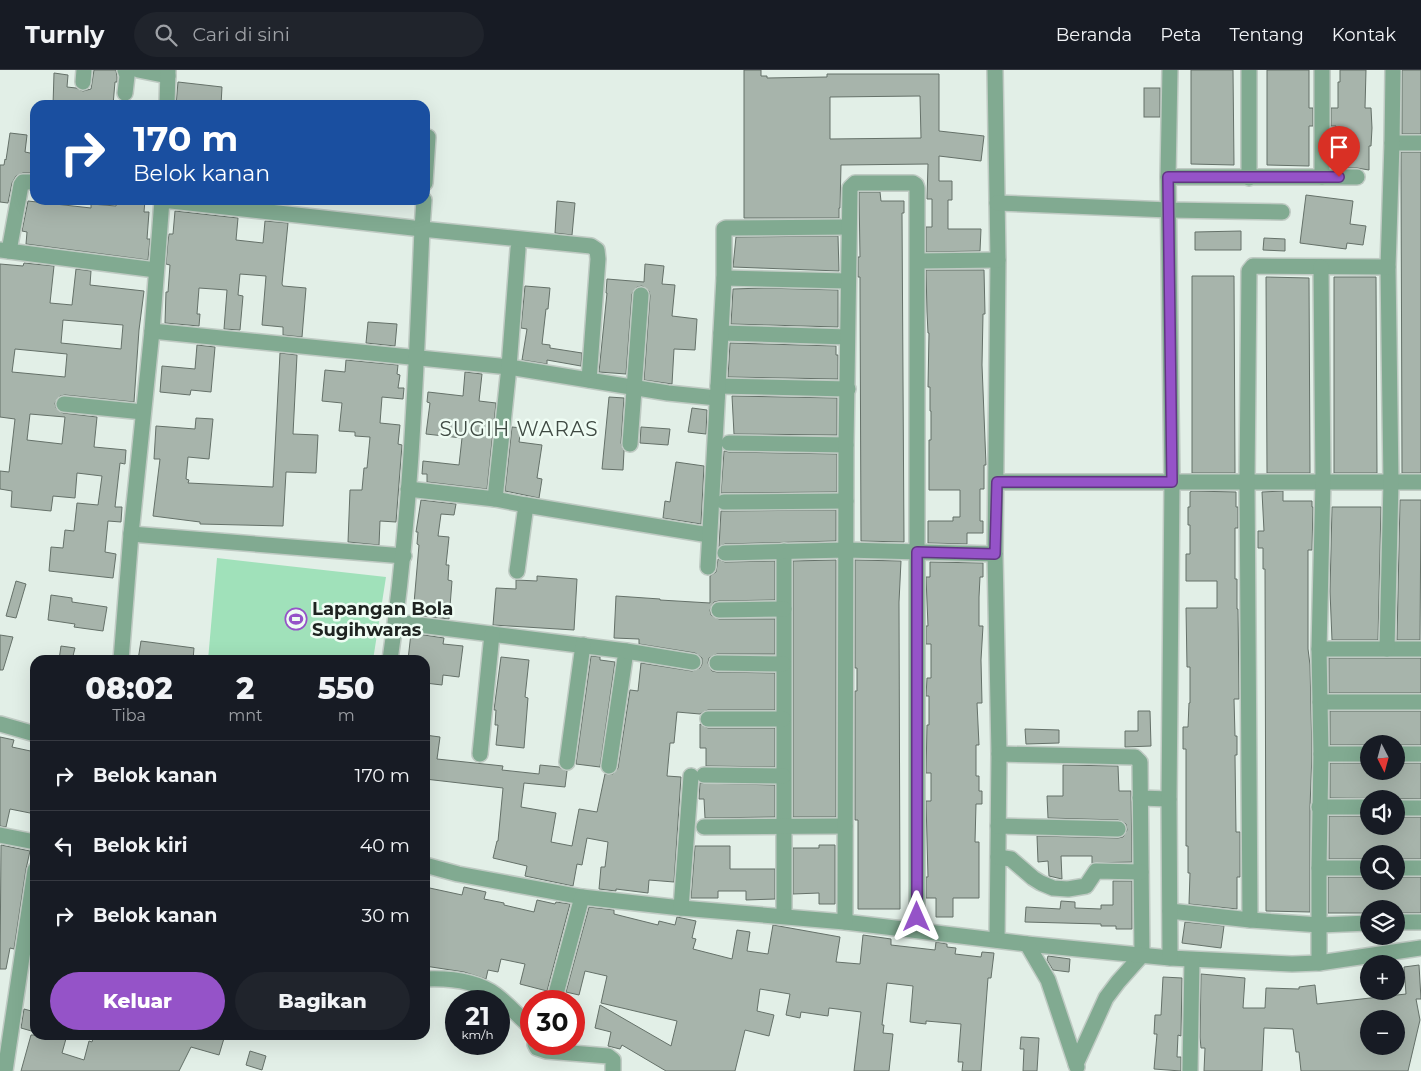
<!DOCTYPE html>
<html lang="id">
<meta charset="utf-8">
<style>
body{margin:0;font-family:Montserrat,sans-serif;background:#20242c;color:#f1f3f6;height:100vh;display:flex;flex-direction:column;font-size:19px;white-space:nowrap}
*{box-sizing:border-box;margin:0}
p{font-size:16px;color:#9ea1a6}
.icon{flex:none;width:28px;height:28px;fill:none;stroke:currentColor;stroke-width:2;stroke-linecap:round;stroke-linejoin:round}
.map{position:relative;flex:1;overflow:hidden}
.drawer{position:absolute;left:30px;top:585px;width:400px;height:385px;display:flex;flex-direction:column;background:#171b24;border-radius:15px;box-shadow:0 5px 20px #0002}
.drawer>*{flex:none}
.guide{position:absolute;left:30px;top:30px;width:400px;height:105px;border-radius:15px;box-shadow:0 5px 20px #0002;background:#1a4fa0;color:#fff;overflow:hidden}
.needle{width:32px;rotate:174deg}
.buttons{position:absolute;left:1360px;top:665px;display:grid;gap:10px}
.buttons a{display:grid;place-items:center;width:45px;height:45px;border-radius:50%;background:#171b24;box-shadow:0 5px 20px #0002;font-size:25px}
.speed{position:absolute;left:445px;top:920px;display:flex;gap:10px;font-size:25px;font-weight:700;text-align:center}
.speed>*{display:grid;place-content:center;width:65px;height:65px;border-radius:50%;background:#171b24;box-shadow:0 5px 20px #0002;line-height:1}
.speed small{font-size:12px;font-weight:400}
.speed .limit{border:8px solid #d22;background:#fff;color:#111}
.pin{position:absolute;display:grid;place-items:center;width:42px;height:42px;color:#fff;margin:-51px -21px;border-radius:50% 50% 50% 0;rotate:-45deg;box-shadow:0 0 5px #0007}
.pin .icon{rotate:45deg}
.me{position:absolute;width:55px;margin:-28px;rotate:0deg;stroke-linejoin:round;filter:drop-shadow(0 0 4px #0008)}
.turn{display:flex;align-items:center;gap:18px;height:105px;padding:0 20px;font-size:22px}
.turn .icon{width:65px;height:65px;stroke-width:2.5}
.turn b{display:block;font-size:35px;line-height:42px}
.eta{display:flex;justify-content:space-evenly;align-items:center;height:85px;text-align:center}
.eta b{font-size:30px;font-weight:800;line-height:35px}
.button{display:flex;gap:10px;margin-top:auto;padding:10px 20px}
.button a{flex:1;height:58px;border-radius:30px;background:#9553c8;color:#fff;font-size:20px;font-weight:800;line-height:58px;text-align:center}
.button a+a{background:#20242c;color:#f1f3f6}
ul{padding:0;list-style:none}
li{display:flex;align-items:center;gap:15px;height:70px;padding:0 20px;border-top:1px solid #363941}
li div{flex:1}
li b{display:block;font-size:19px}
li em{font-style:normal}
header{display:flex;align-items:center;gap:30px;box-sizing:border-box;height:70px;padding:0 25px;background:#171b24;border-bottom:1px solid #363941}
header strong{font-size:24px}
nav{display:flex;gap:28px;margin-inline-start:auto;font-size:18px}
.search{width:350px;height:45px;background:#20242c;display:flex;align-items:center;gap:12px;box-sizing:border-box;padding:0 18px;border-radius:28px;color:#9ea1a6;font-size:19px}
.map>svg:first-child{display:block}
</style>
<header>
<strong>Turnly</strong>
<div class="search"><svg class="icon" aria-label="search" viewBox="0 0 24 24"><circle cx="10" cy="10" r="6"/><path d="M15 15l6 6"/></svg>Cari di sini</div>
<nav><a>Beranda</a><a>Peta</a><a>Tentang</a><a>Kontak</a></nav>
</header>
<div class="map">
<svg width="1421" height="1001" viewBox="0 0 1421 1001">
<rect width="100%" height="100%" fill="#e2efe7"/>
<polygon fill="#a0e1ba" points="217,488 386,507 373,590 208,590"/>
<g fill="#a7b4ab" stroke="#657169" fill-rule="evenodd">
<polygon points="94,0 116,0 117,7 117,12 115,12 113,35 53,35 54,3 68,5 67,17 76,18 83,21 91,19"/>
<path d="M744,0H761V6H767V8L827,7V4H939V61L984,66L981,91L939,86V111H952V130H948V159H981L980,181L926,182V157H932V129H927L928,94L841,95L840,138H839V148H744ZM920,26L921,68L830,69V27Z"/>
<polygon points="1191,0 1233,0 1234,95 1191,94"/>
<polygon points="1267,0 1309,0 1309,38 1313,38 1313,56 1309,56 1309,96 1267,95"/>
<polygon points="1340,0 1366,0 1365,38 1371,38 1372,58 1371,76 1369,76 1369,100 1357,98 1338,98 1338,76 1336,76 1336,56 1331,56 1331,38 1338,38 1338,12 1340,12"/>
<rect x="1402" y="0" width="19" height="64"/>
<polygon points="178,12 222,17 221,35 176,35"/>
<rect x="1144" y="18" width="16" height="29"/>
<polygon points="10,63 27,65 25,82 35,84 35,103 23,103 16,106 12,113 8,133 0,132 0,95 4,95 5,89 6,90"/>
<polygon points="1401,82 1421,82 1421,403 1402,403"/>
<polygon points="859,122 880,122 881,131 904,131 904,143 902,143 904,472 861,471 860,210 860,207 858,207 858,187 860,187"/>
<polygon points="1306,125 1353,131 1350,154 1366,156 1363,175 1347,173 1346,179 1300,173"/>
<polygon points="117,130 145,130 144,142 149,142 147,169 150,169 148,190 26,174 27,162 22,161 28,131 91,138 91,134 116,136"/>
<polygon points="557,131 575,133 572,165 555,163"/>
<polygon points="175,141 238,148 236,170 263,173 265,151 288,153 282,214 283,216 306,218 302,267 283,265 283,257 262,255 266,206 240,204 238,225 243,226 240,260 224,259 227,220 199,218 197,244 200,244 199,256 165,253 166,222 168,222 170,195 166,194 168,171 169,164 173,164"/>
<polygon points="1241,161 1241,180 1195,180 1195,162"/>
<polygon points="838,166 839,201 733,197 736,167"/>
<polygon points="1264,168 1285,169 1285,181 1263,180"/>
<path d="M24,193L54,196L50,233L72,235L76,199L91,201L90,215L144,221L139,260L134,332L65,325L60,326L55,333L56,338L63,343L97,347L94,377L126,380L125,394L120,393L115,437H122L121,452L108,451L105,482L116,484L113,508L49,501L51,477L63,478L65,460L74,461L77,433L98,435L102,406L77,403L75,428L53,426L51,441L11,437L12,421L0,419V401L9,402L15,349L0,347V194L23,196ZM63,250L123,255L121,279L61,273ZM15,279L67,284L65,307L12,302ZM30,344L65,347L62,374L27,370Z"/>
<polygon points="645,194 664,196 662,214 675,215 672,246 697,249 695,280 674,279 672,314 644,310 650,226 649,221 642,216 637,217 632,224 626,304 599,302 607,223 606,223 607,209 644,212"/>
<polygon points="926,200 984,200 985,244 983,244 982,295 986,395 984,395 984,419 980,419 980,451 983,451 983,463 967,463 967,474 928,473 928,451 953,451 953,447 960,447 960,420 929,420 929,370 931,370 931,341 930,341 930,317 928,317 929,263 928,263 927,242"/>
<polygon points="1192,206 1234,206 1235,403 1192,403"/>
<polygon points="1266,207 1309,208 1310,403 1267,403"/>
<polygon points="1334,207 1376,207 1377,403 1334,403"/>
<polygon points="525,216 550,218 548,239 546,239 542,274 550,275 550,278 582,283 581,296 547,290 547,294 522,290 527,259 521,258"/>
<polygon points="763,218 838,220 838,257 731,254 733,219"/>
<polygon points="368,252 397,254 395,276 366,273"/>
<polygon points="730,273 836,276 836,285 838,285 838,309 728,307"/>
<polygon points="197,275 215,277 211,322 191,320 190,325 160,322 162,296 195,299"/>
<polygon points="280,283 297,285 293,364 318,365 316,403 286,402 283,456 200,454 200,452 153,446 160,389 154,389 156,356 195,359 196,348 213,349 209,389 188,387 186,409 189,410 188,413 273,417"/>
<polygon points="346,290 398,295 397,304 400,305 398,318 404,318 403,329 382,327 380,353 400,355 398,374 402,375 396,452 380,451 379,475 348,472 350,420 362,420 364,398 367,398 370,367 355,366 355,362 339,361 342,333 322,331 325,300 345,302"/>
<polygon points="465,302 482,304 479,331 496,333 487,419 427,412 427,404 422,404 423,391 459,395 462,368 426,364 430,333 427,332 428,322 463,326"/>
<polygon points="732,326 837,328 837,365 734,364"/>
<polygon points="609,327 624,328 621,373 624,381 623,400 602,399"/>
<polygon points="692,338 707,340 706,364 688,362"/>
<polygon points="512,357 521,358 519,372 542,375 537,408 542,409 539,428 505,421"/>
<polygon points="641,357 670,359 668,375 640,373"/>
<polygon points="724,381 729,382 837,384 837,422 721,423"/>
<polygon points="676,392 704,396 701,454 663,448 665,431 670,432"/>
<polygon points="1192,421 1236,422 1236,437 1238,437 1238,458 1235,458 1235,509 1237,509 1237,539 1238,539 1239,629 1234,629 1235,666 1237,666 1237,685 1235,685 1236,762 1240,762 1240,807 1237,807 1237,839 1189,834 1190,803 1188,803 1188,776 1186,776 1186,679 1183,679 1183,657 1188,657 1189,633 1190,633 1190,597 1187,597 1186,538 1217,538 1217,511 1186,511 1186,484 1190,484 1190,455 1188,455 1188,437 1190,437 1190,422"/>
<polygon points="1283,421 1283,431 1312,431 1312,437 1313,437 1312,480 1308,480 1308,579 1310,595 1312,684 1310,737 1310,842 1266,841 1265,499 1263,499 1263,478 1258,478 1258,461 1264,461 1262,422"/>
<polygon points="421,430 456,434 454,445 441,444 438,466 449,467 446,495 449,495 448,510 452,511 449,549 413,545 419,475 417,474 418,462 416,462"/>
<polygon points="1400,430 1421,430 1420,570 1397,570"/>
<polygon points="1332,437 1381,437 1378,570 1332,570 1330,521"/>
<polygon points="836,440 836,471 725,474 719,477 721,441"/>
<polygon points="718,489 725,492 775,491 775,530 719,531 714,532 710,540 711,545 719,549 775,549 775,584 717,584 709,588 708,593 712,601 717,602 775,603 775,640 708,640 700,644 677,642 674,673 670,673 667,706 681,707 674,812 649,810 648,823 616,819 616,821 599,819 601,797 605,797 608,772 587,768 582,795 577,794 573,816 525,806 527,796 493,788 497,771 498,771 503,718 425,709 425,665 440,667 437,689 503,696 502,700 539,704 540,695 559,697 567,701 565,717 524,713 521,737 556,743 551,772 572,776 579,739 597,742 605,704 613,704 618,698 630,620 638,621 641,593 692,601 700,598 702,594 702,588 695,583 639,574 639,569 614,568 616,526 660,529 660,530 710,533 710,506 716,502"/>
<polygon points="836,490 836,747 793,747 793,491"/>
<polygon points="855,490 901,491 899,532 900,839 858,839 858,750 855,750 855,621 857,621 857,598 855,598"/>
<polygon points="930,492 983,493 983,507 980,507 979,527 979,556 983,556 981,590 982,633 977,633 979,675 976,675 976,706 979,706 979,721 982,721 982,734 976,734 975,772 979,772 979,828 953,828 953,847 936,847 936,828 926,828 926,807 928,807 926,731 931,731 931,703 926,703 927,655 929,655 929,626 926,626 927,608 931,608 931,574 926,574 926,556 928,556 926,507 930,507"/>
<polygon points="537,506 577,509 574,560 493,555 496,518 516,519 516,510 537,511"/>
<polygon points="16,511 26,514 16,548 6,546"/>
<polygon points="51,525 72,528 72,532 107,537 103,561 74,557 75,554 48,550"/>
<polygon points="411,563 444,568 443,574 463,576 459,607 443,605 442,615 425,613 425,590 408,590"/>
<polygon points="0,565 13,567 3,600 0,600"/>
<polygon points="141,571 194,578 193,590 138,590"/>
<polygon points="61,576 75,578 72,590 59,590"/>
<polygon points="591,586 600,587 600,590 615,592 600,697 576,694"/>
<polygon points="501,587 529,590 525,627 528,628 524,678 496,675 498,655 495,655 496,640 494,640"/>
<rect x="1329" y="588" width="92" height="35"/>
<polygon points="1138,641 1150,641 1151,676 1125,677 1125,661 1138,661"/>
<rect x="1330" y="641" width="91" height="34"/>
<polygon points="700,654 708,658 775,658 775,697 706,696 706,678 700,678"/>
<polygon points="1025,659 1059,660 1059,673 1026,674"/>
<polygon points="0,667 14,670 12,677 35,682 35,744 10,739 6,757 0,756"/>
<polygon points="1330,693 1368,693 1368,701 1396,701 1396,693 1421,693 1421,729 1330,728"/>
<polygon points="1063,695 1118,696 1119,721 1131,721 1132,792 1092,793 1092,786 1061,786 1062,809 1049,806 1048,791 1038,792 1037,766 1118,768 1123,767 1127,760 1126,754 1118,750 1048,748 1047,726 1063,726"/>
<polygon points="700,713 775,715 775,747 705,748 704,729 699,729"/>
<polygon points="1329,746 1368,746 1368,756 1396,756 1396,747 1421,747 1421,789 1396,789 1396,784 1368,784 1368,789 1329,789"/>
<polygon points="1,775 30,781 26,799 14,879 10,878 6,899 0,899"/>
<polygon points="819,775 835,775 835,834 819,834 819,823 793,824 793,778 819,778"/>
<polygon points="695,776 730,776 730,799 775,799 775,829 746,830 746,821 718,821 718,828 691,828"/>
<polygon points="1328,807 1368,807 1368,811 1396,811 1396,807 1421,807 1421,843 1396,843 1396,839 1369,839 1369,843 1328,843"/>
<polygon points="1113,811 1132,811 1132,859 1116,859 1116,856 1101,856 1101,854 1025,852 1026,837 1060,839 1061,831 1075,832 1075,838 1101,839 1101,835 1113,835"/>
<polygon points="425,817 462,825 464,817 486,822 484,829 504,833 504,835 534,842 537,830 555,834 556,832 570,834 547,921 520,914 525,894 501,889 498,902 488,900 486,909 464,902 425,896"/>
<polygon points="589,837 614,840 614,844 658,855 659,851 675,855 677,847 696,851 692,868 696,869 693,879 732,889 737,860 750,862 747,881 768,884 773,855 840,867 836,892 860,894 863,865 891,869 891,875 935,880 936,872 947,874 947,877 956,878 955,884 981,887 982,882 994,883 991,908 988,908 981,1001 962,1001 963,992 958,992 961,954 926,951 926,954 910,952 913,916 887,913 882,955 884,955 883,963 893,964 889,1001 854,1001 861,942 829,938 828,946 801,942 800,948 786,945 790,924 760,919 757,941 774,945 769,966 745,960 735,1001 666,1001 622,975 620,979 608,976 611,962 595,958 600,935 671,976 677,951 601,933 607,906 585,901 579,925 566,922"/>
<polygon points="1185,852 1224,856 1221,878 1182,873"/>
<polygon points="1048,886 1070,889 1069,902 1053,900 1047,890"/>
<path d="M1419,895L1421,929H1416L1420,950L1408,1001H1301L1299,982H1296L1293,959L1264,958L1262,1001H1204L1205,978H1201L1200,967L1201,904L1245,908L1243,938H1265L1266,918L1299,919V917L1315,915L1317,934L1406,924L1404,897ZM1369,949H1396V976H1369Z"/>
<polygon points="1163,907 1182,908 1181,966 1178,965 1177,987 1181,987 1181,1001 1154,999 1157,964 1154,964 1155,945 1161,945"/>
<polygon points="24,939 35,942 35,962 21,958"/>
<polygon points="31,965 67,965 62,983 84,990 89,971 92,972 94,965 225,965 219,985 191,977 179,1001 21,1001"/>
<polygon points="1021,967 1039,968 1037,1001 1023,1001 1024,979 1020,979"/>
<polygon points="250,981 266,986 262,1000 246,995"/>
</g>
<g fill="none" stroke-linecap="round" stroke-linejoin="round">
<g stroke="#bfcac3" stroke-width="18">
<g id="minor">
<polyline points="138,0 168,6"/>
<polyline points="995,0 998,190 995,484 999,684 997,870"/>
<polyline points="83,12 84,0"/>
<polyline points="125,23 127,6 125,0"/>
<polyline points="167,35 168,0"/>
<polyline points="1392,73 1421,73"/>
<polyline points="1168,107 1357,107"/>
<polyline points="1322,107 1322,0"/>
<polyline points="1249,108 1249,0"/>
<polyline points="425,113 428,67"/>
<polyline points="997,133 1169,140 1282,142"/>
<polyline points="0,180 156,200"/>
<polyline points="9,181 21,115 23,112 35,112"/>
<polyline points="918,191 998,190"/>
<polyline points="724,208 848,211"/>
<polyline points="152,261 509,297 668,323 717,328"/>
<polyline points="721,263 847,267"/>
<polyline points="718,316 848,319"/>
<polyline points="64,334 143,342"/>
<polyline points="729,373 846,375"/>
<polyline points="630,374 641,225"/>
<polyline points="997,412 1421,412"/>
<polyline points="408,419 495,429 526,435 517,501"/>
<polyline points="495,429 509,297 518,179"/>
<polyline points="724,432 846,431"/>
<polyline points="526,435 709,465"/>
<polyline points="131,464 404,486"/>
<polyline points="784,481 784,846"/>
<polyline points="725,483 846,480 995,484"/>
<polyline points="708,497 724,208 724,159 726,158 848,157"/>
<polyline points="719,540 784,539"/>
<polyline points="396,552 626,581 609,696"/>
<polyline points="1319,579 1421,579"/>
<polyline points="1387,579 1391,412 1388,197 1392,73 1393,0"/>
<polyline points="626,581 693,592"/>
<polyline points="121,590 131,464 152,261 162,130 422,159 424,130"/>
<path d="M390,590C411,447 416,303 422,159L591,176L597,180L598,189L589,310"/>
<polyline points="717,593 783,594"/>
<polyline points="1320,632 1421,632"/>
<polyline points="708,649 783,649"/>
<polyline points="0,654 35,664"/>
<polyline points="480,684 492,564"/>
<polyline points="999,684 1135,687 1140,692 1142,885 1118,912 1106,928 1076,994"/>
<polyline points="1321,684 1369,684"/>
<polyline points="1396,684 1421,684"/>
<polyline points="567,692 583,575"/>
<polyline points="704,705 783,706"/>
<polyline points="1140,728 1169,729"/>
<polyline points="1319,737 1369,737"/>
<polyline points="1396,738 1421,738"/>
<polyline points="998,756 1118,759"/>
<polyline points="704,757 845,756"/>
<polyline points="0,765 35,772"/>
<polyline points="998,787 1011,789 1033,808 1041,813 1053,818 1068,819 1086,816 1096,801 1141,802"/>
<polyline points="425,795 458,804 582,827 681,838 845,852 1027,874 1170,888 1292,894 1319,893 1421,878"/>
<polyline points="1319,798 1369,798"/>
<polyline points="1396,798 1421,798"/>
<polyline points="681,838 691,706"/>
<polyline points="1170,841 1250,850 1320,855 1369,853"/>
<polyline points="1250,850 1247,412 1249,201 1253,196 1388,197"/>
<polyline points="845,852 846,375 850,118 855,113 913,113 916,115 917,118 917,860"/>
<polyline points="1396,852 1421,852"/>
<polyline points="1027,874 1048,910 1077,997"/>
<polyline points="1170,888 1169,729 1172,412 1168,107 1170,0"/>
<polyline points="1319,893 1319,798 1321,684 1319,579 1323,412 1321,197"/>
<path d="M425,909C448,908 477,911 496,925C509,935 519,947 531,957"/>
<polyline points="554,931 582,827"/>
<polyline points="535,974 537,978 546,981 608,986 613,990 613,1001"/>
<polyline points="5,1001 35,800"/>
<polyline points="1190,1001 1192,890"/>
</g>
</g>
<use href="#minor" stroke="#81aa91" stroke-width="15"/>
</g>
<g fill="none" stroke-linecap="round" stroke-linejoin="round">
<g stroke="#613682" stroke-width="12">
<polyline id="route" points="917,847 917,482 995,484 997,412 1172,412 1168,107 1339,107"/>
</g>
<use href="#route" stroke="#9553c8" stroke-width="9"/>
</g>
<defs>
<g id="stadium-ring" transform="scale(1.125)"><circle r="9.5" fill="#effdf4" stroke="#9553c8" stroke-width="1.5"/><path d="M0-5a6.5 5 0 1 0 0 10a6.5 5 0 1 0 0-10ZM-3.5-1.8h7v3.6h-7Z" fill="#9553c8"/></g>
</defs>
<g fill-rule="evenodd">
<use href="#stadium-ring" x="296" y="549"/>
</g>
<g text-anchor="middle" stroke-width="5" stroke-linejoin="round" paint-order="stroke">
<g font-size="18" font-weight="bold" fill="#1e2320" stroke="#effdf4" text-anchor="start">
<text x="312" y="545">Lapangan Bola<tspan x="312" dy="21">Sugihwaras</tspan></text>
</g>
<g font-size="20" letter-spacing="1" fill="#3f4a43" stroke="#effdf4">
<text x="519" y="366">SUGIH WARAS</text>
</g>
</g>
</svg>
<div class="buttons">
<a><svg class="needle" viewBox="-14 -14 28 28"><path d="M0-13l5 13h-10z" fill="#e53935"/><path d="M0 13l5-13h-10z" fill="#9ea1a6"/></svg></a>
<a><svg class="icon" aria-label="sound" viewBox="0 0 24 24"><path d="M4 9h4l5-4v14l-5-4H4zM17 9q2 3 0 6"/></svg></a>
<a><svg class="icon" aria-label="search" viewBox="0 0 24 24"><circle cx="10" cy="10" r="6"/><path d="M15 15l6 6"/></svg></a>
<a><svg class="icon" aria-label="layers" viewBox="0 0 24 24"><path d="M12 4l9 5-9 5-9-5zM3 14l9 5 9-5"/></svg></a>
<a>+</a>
<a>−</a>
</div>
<div class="speed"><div>21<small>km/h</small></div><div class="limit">30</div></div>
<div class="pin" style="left:1339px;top:107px;background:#d93025"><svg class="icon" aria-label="arrive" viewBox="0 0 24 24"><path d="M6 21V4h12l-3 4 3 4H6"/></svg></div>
<svg class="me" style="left:917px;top:847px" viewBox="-20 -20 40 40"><path d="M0-17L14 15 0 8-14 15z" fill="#9553c8" stroke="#fff" stroke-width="4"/></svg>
<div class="guide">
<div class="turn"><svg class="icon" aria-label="right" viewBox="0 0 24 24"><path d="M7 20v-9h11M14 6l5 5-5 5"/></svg><div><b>170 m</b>Belok kanan</div></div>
</div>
<section class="drawer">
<div class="eta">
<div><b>08:02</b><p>Tiba</p></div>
<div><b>2</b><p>mnt</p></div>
<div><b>550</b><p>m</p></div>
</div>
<ul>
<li><svg class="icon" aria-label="right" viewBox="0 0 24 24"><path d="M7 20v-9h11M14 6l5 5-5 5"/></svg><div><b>Belok kanan</b></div><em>170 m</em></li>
<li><svg class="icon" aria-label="left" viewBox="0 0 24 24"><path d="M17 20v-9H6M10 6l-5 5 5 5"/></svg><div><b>Belok kiri</b></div><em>40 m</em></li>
<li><svg class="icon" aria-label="right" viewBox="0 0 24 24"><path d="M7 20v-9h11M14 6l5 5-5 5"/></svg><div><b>Belok kanan</b></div><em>30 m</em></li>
</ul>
<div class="button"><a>Keluar</a><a>Bagikan</a></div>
</section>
</div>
